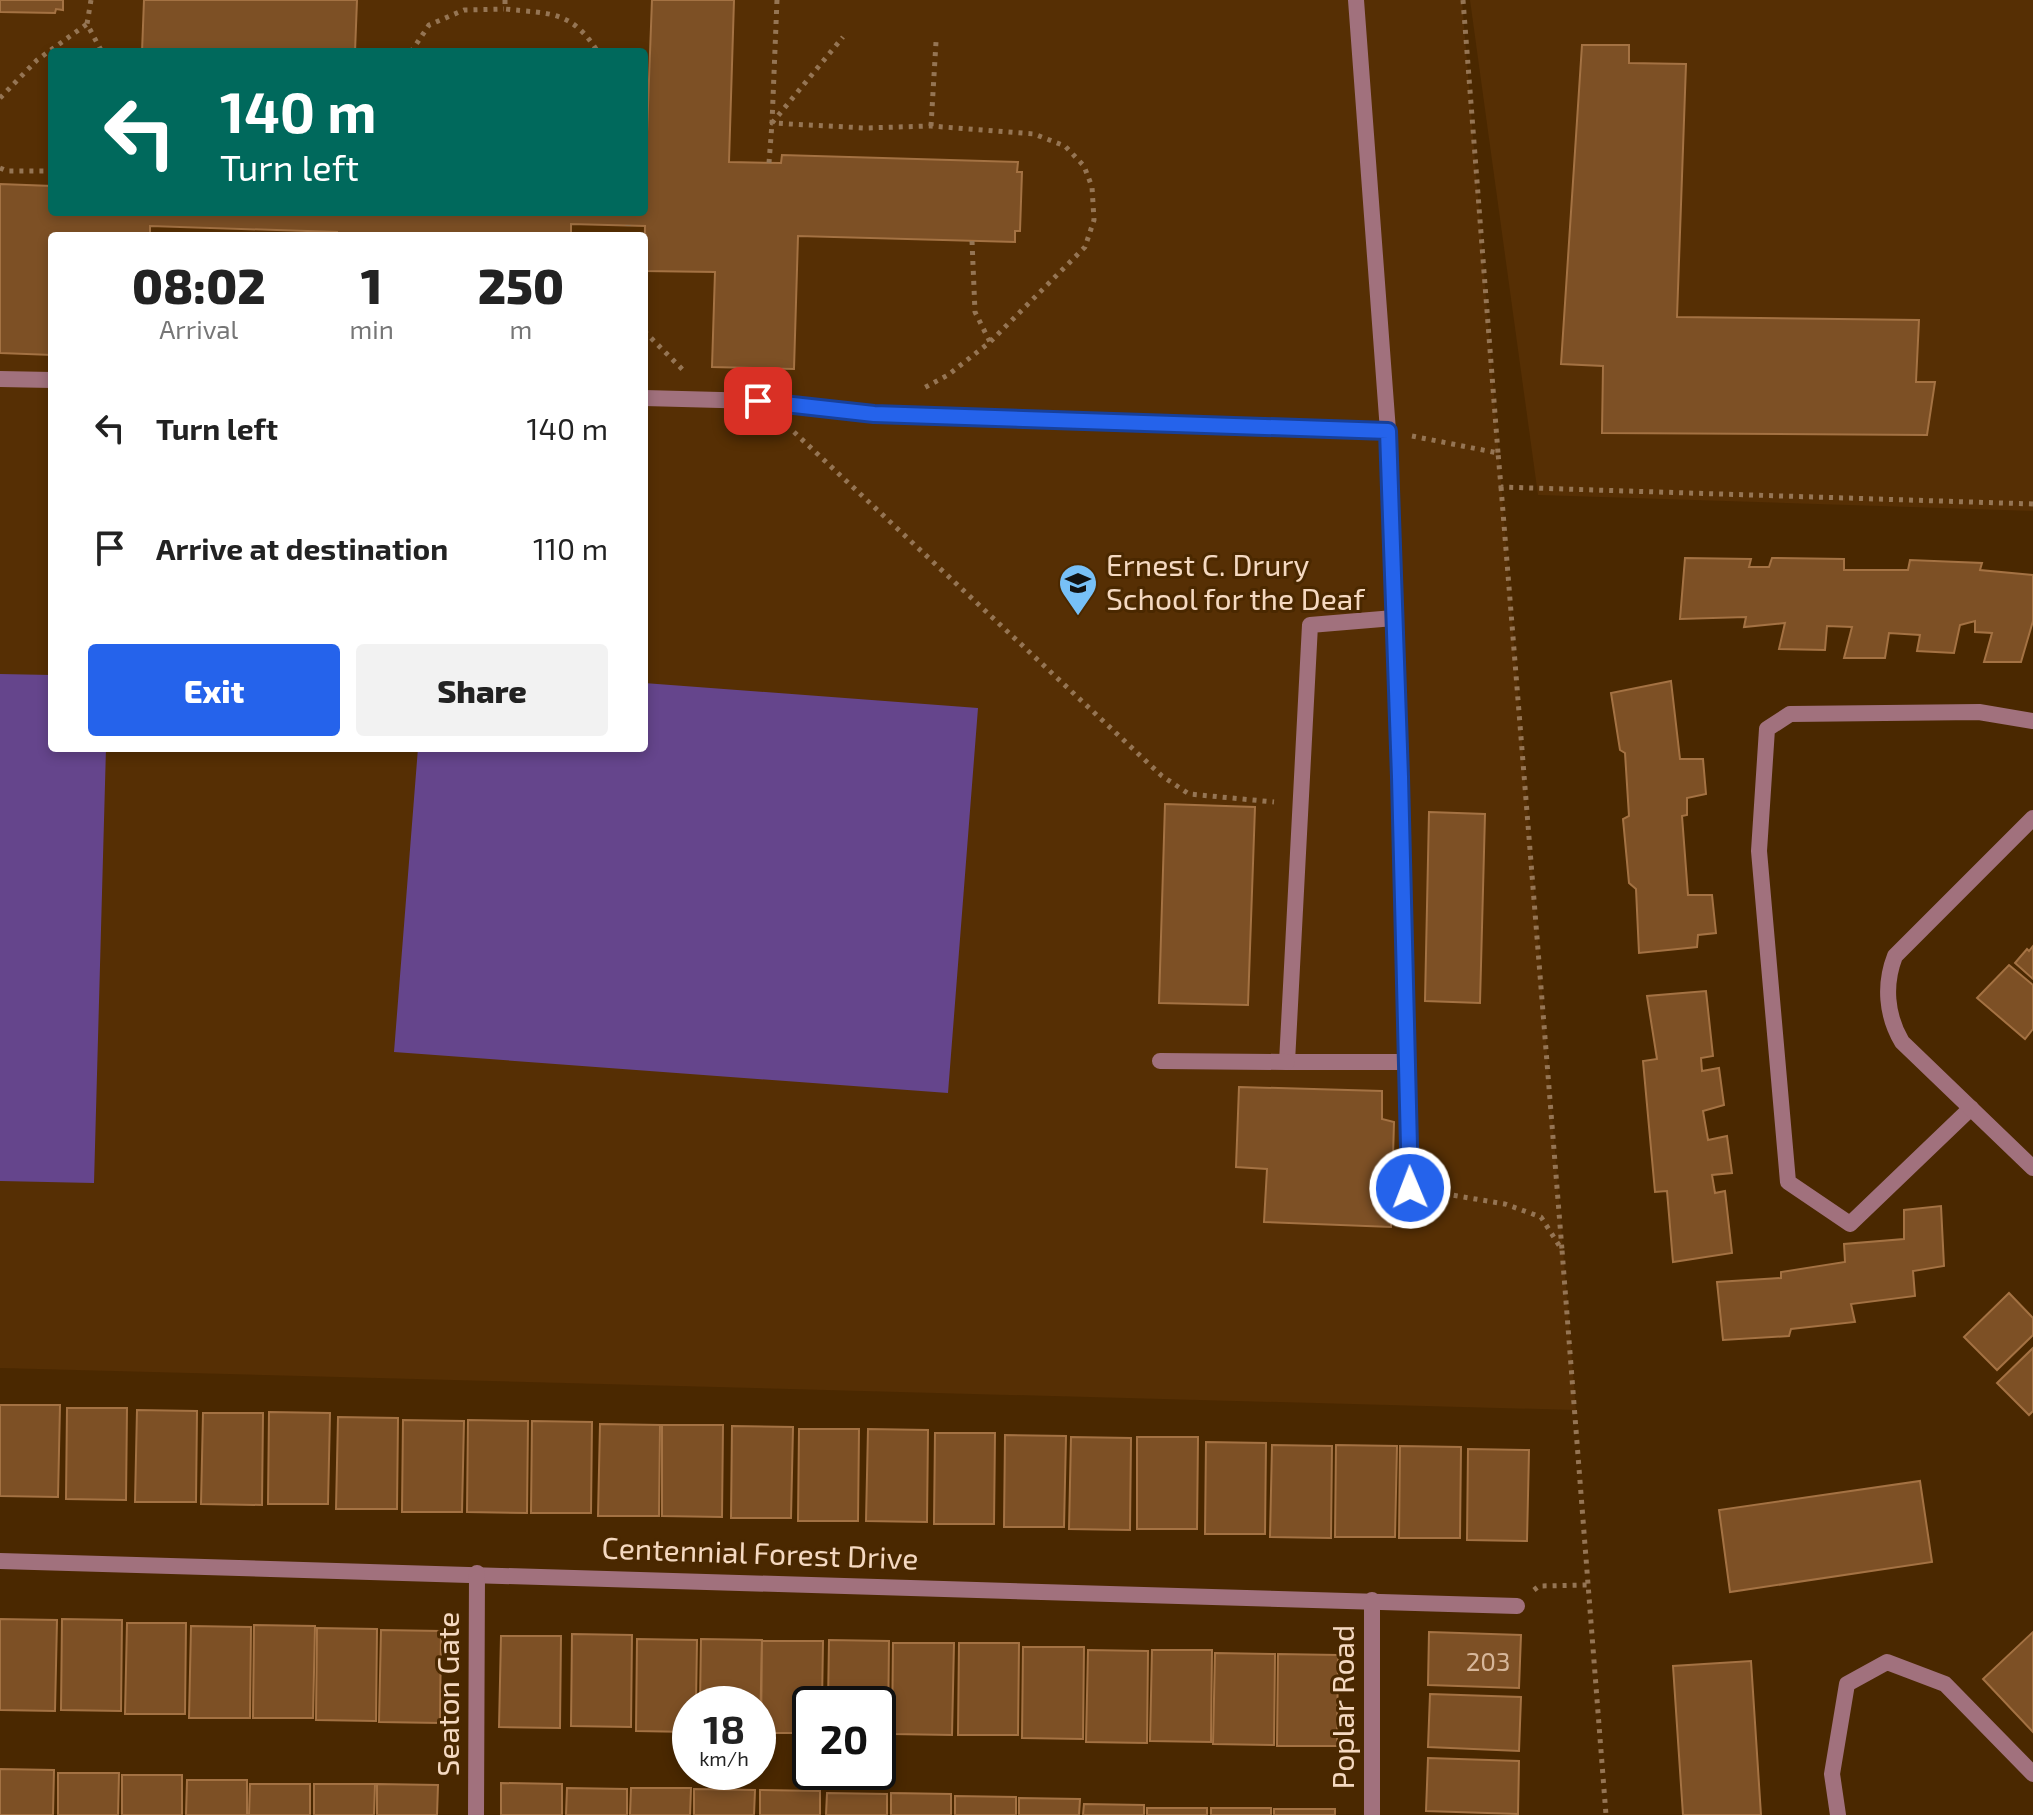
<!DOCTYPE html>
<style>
body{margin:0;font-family:"Exo 2",sans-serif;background:#f2f2f2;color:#222;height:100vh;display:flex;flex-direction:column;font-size:30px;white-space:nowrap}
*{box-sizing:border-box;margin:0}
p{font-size:26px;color:#767676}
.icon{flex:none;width:44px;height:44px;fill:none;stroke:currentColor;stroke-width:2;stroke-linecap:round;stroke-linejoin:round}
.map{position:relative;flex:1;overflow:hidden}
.panel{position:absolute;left:48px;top:232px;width:600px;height:520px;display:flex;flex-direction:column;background:#fff;border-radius:8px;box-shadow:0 4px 12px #0003}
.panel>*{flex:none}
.top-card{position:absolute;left:48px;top:48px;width:600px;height:168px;border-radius:8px;box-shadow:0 4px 12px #0003;background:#00695c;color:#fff;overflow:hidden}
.speed{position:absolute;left:672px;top:1686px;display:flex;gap:16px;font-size:40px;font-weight:700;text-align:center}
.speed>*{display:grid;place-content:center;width:104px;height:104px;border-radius:50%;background:#fff;box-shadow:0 4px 12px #0003;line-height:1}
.speed small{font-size:20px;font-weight:400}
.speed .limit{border:4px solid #111;border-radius:12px;background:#fff;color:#111}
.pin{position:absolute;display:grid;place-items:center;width:68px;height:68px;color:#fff;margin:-34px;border-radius:16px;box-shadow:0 4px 12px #0006}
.me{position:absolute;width:88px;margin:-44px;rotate:359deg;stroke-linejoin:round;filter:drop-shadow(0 0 6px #0008)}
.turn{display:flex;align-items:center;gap:28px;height:168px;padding:0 40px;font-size:36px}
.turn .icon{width:104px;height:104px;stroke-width:2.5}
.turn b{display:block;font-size:56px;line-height:68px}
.eta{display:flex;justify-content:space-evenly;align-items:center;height:136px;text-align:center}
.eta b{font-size:48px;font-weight:800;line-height:56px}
.cta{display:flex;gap:16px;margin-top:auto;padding:16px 40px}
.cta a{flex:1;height:92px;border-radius:8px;background:#2563eb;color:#fff;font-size:32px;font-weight:800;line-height:92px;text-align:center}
.cta a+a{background:#f2f2f2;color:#222}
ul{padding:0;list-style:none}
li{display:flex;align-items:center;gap:24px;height:120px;padding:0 40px}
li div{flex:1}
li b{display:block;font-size:30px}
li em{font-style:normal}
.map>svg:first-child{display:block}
</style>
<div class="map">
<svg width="2033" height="1815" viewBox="0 0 2033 1815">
<rect width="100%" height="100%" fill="#4a2800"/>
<g fill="#562f04" fill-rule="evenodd">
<path d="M0,0H1462L1576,1410L0,1368ZM52,52H644V212H52ZM52,236H644V748H52Z"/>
<polygon points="1470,0 2033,0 2033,511 1538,495"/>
</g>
<g fill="#65458c">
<polygon points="0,674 52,675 52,748 106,748 94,1183 0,1181"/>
<polygon points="644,683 978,708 948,1093 394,1052 418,748 644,748"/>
</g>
<g fill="#7d5025" stroke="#a47243" stroke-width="2">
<polygon points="0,0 63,0 63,10 56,9 55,13 0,12"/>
<polygon points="144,0 357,0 355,52 142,52"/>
<polygon points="652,0 734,0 729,162 781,163 782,155 1018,162 1017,172 1022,172 1020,231 1015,231 1015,242 798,236 794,369 712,367 715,272 644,271 645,226 571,224 571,236 337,236 337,232 150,226 150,236 52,236 52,355 0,353 0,184 52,186 52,212 644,212"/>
<polygon points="1582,45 1629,45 1629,63 1686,64 1677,317 1919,320 1916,382 1935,382 1927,435 1602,433 1603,366 1561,364"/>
<polygon points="1685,558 1751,559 1749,567 1769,567 1772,558 1844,559 1844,570 1908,570 1910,560 1982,563 1980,570 2033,575 2033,621 2021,662 1984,662 1992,633 1975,632 1975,621 1960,625 1954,653 1917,651 1920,635 1889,633 1885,658 1844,658 1852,627 1827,626 1825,650 1779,649 1785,623 1744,627 1746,617 1680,619"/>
<polygon points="1671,681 1680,759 1703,759 1706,794 1687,798 1687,815 1682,816 1688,895 1712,895 1716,933 1698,935 1697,947 1639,953 1636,889 1629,883 1623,819 1629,816 1625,753 1620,750 1611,693"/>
<polygon points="1165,804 1255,807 1248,1005 1159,1003"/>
<polygon points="1429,812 1485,814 1480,1003 1425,1001"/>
<polygon points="2033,946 2033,979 2015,963 2027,949 2029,951"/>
<polygon points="2009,965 2033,985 2033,1029 2025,1039 1977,998"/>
<polygon points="1706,991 1713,1056 1701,1058 1702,1071 1719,1068 1724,1105 1703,1111 1708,1140 1727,1136 1732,1173 1712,1175 1715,1193 1725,1191 1732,1253 1673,1262 1667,1191 1655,1192 1643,1061 1657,1059 1647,996"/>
<polygon points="1239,1087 1382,1091 1382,1119 1394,1122 1391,1227 1264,1222 1267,1169 1236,1167"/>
<polygon points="1941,1206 1944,1266 1913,1271 1915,1296 1851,1304 1855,1322 1791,1329 1789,1336 1723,1340 1717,1282 1781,1278 1781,1272 1845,1262 1844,1244 1904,1239 1904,1210"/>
<polygon points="2009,1293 2033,1318 2033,1335 1997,1370 1964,1337"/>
<polygon points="2033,1348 2033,1411 2029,1415 1997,1383"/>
<polygon points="0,1405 60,1405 58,1497 0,1496"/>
<polygon points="67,1408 127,1408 126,1500 66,1499"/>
<polygon points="137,1410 197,1411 196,1502 135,1502"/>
<polygon points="269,1412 330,1413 328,1504 268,1504"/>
<polygon points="203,1413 263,1413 262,1505 201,1504"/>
<polygon points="338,1417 398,1418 397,1509 336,1509"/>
<polygon points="403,1420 464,1421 462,1512 402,1512"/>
<polygon points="468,1420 528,1421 527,1513 467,1512"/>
<polygon points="532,1421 592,1422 591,1513 531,1513"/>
<polygon points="600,1424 660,1425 659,1516 598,1516"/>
<polygon points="662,1425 723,1425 722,1517 662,1516"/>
<polygon points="732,1426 793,1427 791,1518 731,1518"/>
<polygon points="799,1429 859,1429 858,1521 798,1521"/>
<polygon points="868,1429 928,1430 927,1522 866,1521"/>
<polygon points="935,1433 995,1433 994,1524 934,1524"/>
<polygon points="1005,1435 1066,1436 1064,1527 1004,1527"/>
<polygon points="1071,1437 1131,1438 1130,1530 1069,1529"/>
<polygon points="1137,1437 1198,1437 1197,1529 1137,1529"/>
<polygon points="1206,1442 1266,1443 1265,1534 1205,1534"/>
<polygon points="1272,1445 1332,1446 1331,1538 1270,1537"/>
<polygon points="1336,1445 1397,1446 1395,1537 1335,1537"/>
<polygon points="1400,1446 1461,1447 1460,1538 1399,1538"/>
<polygon points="1468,1449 1529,1450 1527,1541 1467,1540"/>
<polygon points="1920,1481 1932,1562 1730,1592 1719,1510"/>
<polygon points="0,1619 57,1620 55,1711 0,1710"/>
<polygon points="62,1619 122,1620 121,1711 61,1710"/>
<polygon points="127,1623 186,1623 185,1714 125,1714"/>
<polygon points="254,1625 315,1626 313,1718 253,1718"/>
<polygon points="191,1626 251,1627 250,1718 189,1718"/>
<polygon points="317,1628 377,1629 376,1721 316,1720"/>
<polygon points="381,1630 441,1631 440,1723 379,1722"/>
<polygon points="1429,1632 1521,1635 1519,1688 1428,1685"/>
<polygon points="2033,1632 2033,1732 1983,1679"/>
<polygon points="572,1634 632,1635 631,1727 571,1726"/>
<polygon points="501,1636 561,1636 560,1728 499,1727"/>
<polygon points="637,1639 697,1640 696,1704 690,1704 690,1732 636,1731"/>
<polygon points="701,1639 762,1640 760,1732 758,1704 700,1704"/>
<polygon points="829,1640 889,1641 888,1733 878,1732 878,1704 828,1704"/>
<polygon points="762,1641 823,1641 822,1704 810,1704 810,1733 761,1733"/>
<polygon points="893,1643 954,1643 952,1735 892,1734"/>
<polygon points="959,1643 1019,1643 1018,1735 958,1735"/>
<polygon points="1023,1647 1084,1647 1083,1739 1022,1738"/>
<polygon points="1088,1650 1148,1651 1147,1743 1086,1742"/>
<polygon points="1152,1650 1212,1650 1211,1742 1150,1741"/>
<polygon points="1215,1653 1275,1654 1274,1745 1213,1744"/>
<polygon points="1278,1654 1338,1655 1337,1746 1277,1746"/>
<polygon points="1751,1661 1761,1815 1683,1815 1673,1666"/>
<polygon points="1430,1694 1521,1697 1519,1751 1428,1747"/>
<polygon points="1428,1758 1519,1761 1518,1814 1426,1811"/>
<polygon points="0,1769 54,1770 53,1815 0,1815"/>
<polygon points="58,1773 119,1773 118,1815 58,1815"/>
<rect x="122" y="1775" width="60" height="40"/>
<polygon points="187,1780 247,1780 247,1815 186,1815"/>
<polygon points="501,1783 562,1784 562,1815 501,1815"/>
<polygon points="250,1784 310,1784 310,1815 249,1815"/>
<polygon points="314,1784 375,1784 374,1815 314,1815"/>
<polygon points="377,1784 438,1785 437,1815 377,1815"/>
<polygon points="567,1788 627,1789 627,1815 566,1815"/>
<polygon points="631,1788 691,1788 690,1815 630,1815"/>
<polygon points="694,1789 755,1790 754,1815 694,1815"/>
<polygon points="760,1790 820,1791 820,1815 760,1815"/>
<polygon points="827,1793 887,1794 887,1815 826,1815"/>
<polygon points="891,1793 951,1794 951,1815 891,1815"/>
<polygon points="955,1796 1016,1797 1016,1815 955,1815"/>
<polygon points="1019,1798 1080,1799 1079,1815 1019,1815"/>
<polygon points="1084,1804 1144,1805 1144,1815 1083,1815"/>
<rect x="1147" y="1808" width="60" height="7"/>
<rect x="1211" y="1808" width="60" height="7"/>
<rect x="1274" y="1809" width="61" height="6"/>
</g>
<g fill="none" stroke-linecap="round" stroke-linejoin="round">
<g stroke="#957554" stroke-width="5" stroke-dasharray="4 6" stroke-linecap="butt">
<polyline points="91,0 87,24 102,52"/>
<path d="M505,0V9C551,14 571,10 598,52"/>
<polyline points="777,0 772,123 865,128 931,126 1034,134 1065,146 1084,166 1092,187 1094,220 1085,247 990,342 948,375 922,389"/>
<polyline points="1463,0 1498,453"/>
<polyline points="411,52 429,25 464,10 504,9"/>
<polyline points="0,98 37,60 87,24"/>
<polyline points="931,126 936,42"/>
<polyline points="769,163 772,123 843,37"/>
<polyline points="0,168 7,171 52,171"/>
<polyline points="628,236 628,225"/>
<polyline points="972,241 975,312 990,342"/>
<polyline points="644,331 686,373"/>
<polyline points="794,432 1162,776 1189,794 1274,802"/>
<polyline points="1412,436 1498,453 1501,487 2033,504"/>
<polyline points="1501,487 1562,1250"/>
<polyline points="1434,1192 1505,1204 1541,1217 1562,1250 1606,1815"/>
<polyline points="1534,1590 1539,1586 1588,1585"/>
</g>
<g stroke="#a1717d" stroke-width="16">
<polyline points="1356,0 1388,431 1400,777 1410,1188"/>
<polyline points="0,379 52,380"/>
<polyline points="644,398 758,401 874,414 1388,431"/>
<polyline points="1394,618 1310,625 1287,1062 1407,1062"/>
<polyline points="1160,1061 1287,1062"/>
<polyline points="1971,1108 1850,1224 1788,1182 1759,851 1767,729 1790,714 1979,712 2033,721"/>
<polyline points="1838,1815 1832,1774 1847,1684 1887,1662 1945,1684 2033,1774"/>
</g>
<g stroke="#a1717d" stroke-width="16">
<path d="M2033,818L1895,956C1884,984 1886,1015 1902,1042L2033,1168"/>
<polyline points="0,1561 1517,1606"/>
<polyline points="1372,1600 1372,1815"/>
<polyline points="476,1815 477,1573"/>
</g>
</g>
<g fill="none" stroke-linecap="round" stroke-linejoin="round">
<g stroke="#184099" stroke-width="20">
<polyline id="route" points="758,401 874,414 1388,431 1400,777 1410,1188"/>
</g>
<use href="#route" stroke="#2563eb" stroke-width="14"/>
</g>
<defs>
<g id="school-pin" transform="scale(2)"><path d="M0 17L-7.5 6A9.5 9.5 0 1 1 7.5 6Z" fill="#77c0f7" stroke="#4a2800"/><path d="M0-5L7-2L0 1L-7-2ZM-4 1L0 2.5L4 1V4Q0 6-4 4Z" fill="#111"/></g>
</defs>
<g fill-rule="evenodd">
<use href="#school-pin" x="1078" y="583"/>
</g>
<g text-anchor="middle" stroke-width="6" stroke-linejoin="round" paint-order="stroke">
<g font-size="26" fill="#d7b79a">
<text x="1488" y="1671">203</text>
</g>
<g font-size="30" fill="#f5d9c1" stroke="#4a2800" text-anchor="start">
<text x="1106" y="576">Ernest C. Drury<tspan x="1106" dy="34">School for the Deaf</tspan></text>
</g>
<g font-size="30" fill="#f5d9c1" stroke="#4a2800">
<text transform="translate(760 1554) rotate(2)" y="10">Centennial Forest Drive</text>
<text transform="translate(449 1694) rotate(-90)" y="10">Seaton Gate</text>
<text transform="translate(1344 1707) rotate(-90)" y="10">Poplar Road</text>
</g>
</g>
</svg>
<div class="speed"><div>18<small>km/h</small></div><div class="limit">20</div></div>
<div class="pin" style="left:758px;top:401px;background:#d93025"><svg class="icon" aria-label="arrive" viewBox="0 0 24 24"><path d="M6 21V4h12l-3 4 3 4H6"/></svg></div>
<svg class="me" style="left:1410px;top:1188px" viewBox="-20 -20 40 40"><circle r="17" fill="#2563eb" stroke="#fff" stroke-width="3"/><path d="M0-11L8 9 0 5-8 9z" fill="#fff"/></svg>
<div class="top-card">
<div class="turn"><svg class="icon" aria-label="left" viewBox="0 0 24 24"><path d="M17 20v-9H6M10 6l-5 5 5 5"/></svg><div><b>140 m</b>Turn left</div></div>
</div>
<section class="panel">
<div class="eta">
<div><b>08:02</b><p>Arrival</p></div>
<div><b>1</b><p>min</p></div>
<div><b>250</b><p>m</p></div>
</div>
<ul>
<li><svg class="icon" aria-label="left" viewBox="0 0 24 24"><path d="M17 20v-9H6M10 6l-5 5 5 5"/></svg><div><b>Turn left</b></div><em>140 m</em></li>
<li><svg class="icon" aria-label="arrive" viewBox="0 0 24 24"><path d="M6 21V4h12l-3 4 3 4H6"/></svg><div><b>Arrive at destination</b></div><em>110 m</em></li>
</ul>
<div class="cta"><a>Exit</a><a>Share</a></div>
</section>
</div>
